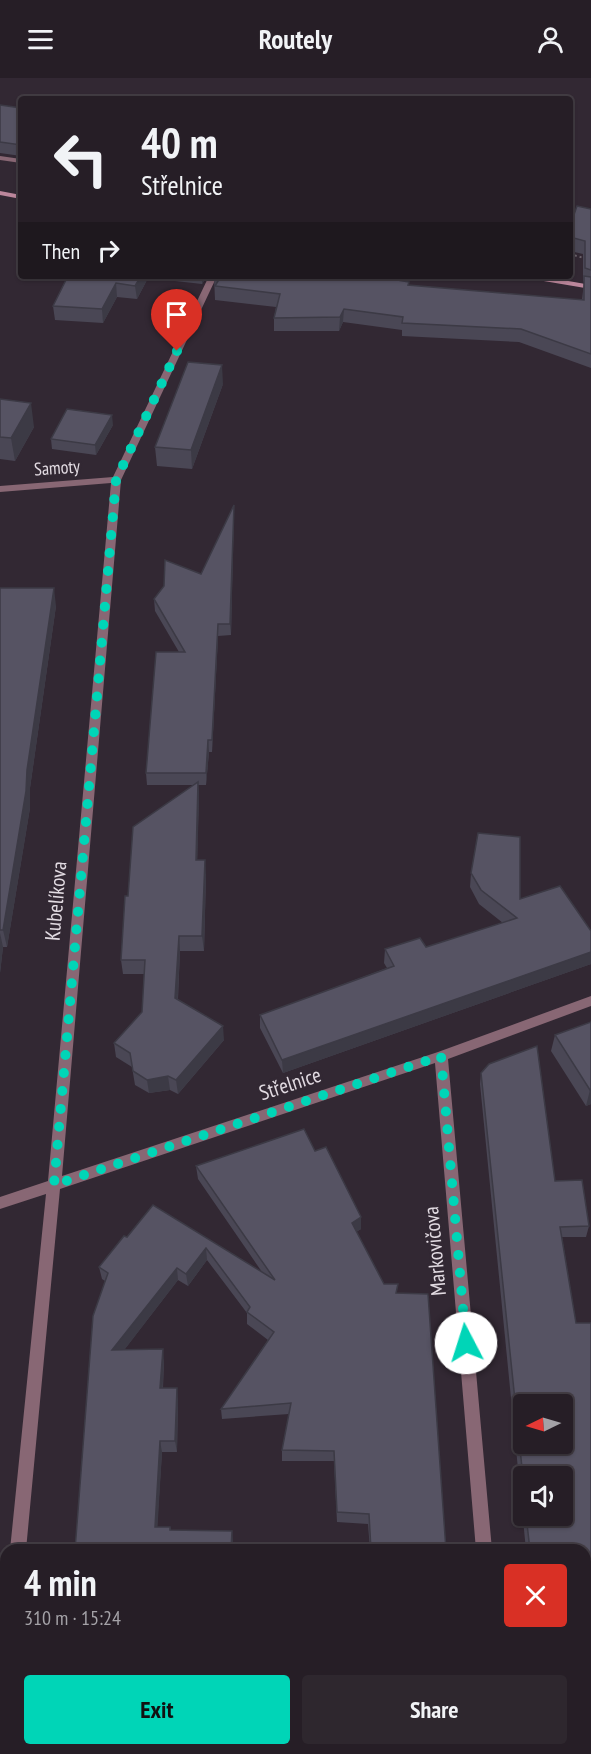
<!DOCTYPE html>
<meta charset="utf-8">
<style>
body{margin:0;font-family:"PT Sans Narrow",sans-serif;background:#2e272e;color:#f1f3f6;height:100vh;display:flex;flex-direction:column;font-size:22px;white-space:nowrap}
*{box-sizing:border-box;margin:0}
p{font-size:20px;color:#a4a2a7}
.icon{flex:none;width:33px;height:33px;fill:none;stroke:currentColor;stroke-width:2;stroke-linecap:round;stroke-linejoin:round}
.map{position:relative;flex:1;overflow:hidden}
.panel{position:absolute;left:0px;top:1466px;width:591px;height:212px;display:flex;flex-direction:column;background:#261e26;border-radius:18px 18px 0 0;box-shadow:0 2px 4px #0004,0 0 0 2px #423c43}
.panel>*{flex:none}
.banner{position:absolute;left:18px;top:18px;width:555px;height:183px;border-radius:6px;box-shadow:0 2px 4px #0004,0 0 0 2px #423c43;background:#261e26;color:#f1f3f6;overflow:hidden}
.needle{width:39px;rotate:265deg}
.controls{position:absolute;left:513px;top:1316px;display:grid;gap:12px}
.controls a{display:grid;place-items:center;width:60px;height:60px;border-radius:6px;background:#261e26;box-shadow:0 2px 4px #0004,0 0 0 2px #423c43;font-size:30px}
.pin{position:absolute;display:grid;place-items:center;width:51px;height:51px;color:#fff;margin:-62px -26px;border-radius:50% 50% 50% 0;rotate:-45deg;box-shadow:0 0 6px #0007}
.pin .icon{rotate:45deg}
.me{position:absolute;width:66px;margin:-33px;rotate:355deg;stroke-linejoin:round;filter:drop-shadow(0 0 4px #0008)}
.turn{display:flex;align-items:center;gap:21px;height:126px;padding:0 24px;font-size:27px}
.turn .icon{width:78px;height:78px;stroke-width:2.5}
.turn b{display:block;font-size:42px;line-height:51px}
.then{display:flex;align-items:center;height:57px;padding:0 24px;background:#0003;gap:12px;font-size:22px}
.round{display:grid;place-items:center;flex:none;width:63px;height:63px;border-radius:6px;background:#2e272e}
.headline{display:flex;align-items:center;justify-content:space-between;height:102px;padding:0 24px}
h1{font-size:36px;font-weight:700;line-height:45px}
.cta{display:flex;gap:12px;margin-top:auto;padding:12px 24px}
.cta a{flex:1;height:69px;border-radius:6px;background:#00d5b7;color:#111;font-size:24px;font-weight:700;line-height:69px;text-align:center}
.cta a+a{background:#2e272e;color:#f1f3f6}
header{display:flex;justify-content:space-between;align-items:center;height:78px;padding:0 24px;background:#261e26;font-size:27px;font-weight:700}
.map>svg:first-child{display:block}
</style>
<header><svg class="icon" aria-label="menu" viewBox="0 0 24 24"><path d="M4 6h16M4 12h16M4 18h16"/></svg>Routely<svg class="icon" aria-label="person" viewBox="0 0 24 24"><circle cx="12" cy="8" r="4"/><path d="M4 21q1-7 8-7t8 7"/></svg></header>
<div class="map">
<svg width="591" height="1676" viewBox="0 0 591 1676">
<rect width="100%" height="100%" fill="#322833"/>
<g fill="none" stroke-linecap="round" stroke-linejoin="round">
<polyline stroke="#6b626b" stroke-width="2" stroke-dasharray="2 3" stroke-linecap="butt" points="570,176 587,181"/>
<polygon fill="#886774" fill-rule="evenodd" points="0,78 21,81 21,85 0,82"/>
<g fill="#886774" fill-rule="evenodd">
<polygon points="209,198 217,198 121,402 62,1098 438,974 591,918 591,928 448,981 492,1472 476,1472 435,985 60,1111 26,1472 10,1472 46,1116 0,1131 0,1119 48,1103 111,405 0,414 0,408 113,399"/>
<polygon points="6,1584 6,1658 0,1661 0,1586"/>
<rect x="492" y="1671" width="18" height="5"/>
</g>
<g fill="#bc879c" fill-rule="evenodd">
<polygon points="0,113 21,117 21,121 0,117"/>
<polygon points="522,198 540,198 591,207 591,211 526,200"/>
</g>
</g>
<g fill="#4a4755" fill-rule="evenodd">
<polygon points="0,27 21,30 21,78 0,75"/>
<polygon points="591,131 591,290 519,264 402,258 402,252 343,244 339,253 274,253 274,240 276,229 215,222 214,198 373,198 409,204 409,207 582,222 584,204 583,203 583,176 570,173 570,148"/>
<polygon points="68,198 207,198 202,206 148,200 137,221 117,219 103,245 55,242 53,228"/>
<polygon points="223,306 192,391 157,388 155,369"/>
<polygon points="0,321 34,349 15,383 0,381"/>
<polygon points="113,347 96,377 52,371 51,361"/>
<polygon points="234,427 231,557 218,558 212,674 209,674 206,707 198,707 199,718 197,782 206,797 204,873 180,873 178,921 224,962 178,1016 170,1012 149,1015 135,1007 132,989 116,979 114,965 142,934 144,896 123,896 121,882 128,818 193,707 147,707 146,695 179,574 155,533 154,521 201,496"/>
<polygon points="0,511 56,528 30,710 30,730 7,869 3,869 0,895"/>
<polygon points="471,795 520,821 591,853 591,886 283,995 260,950 260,937 387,890 384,885 385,871 426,869 503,845 479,826 470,809"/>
<polygon points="591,944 591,1026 586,1028 551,973 555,957"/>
<path d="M537,968L555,1103L582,1102L589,1148L586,1159H562L576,1245H591V1676H547L546,1671H585V1472H526L480,1006L481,995L489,986ZM524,1326H562V1365H524ZM524,1398H562V1437H524Z"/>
<polygon points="315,1073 361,1139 361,1151 356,1154 384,1206 396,1215 446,1472 370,1472 368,1446 337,1444 334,1383 282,1383 282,1372 289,1336 222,1341 221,1331 268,1262 247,1246 247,1235 207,1182 188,1208 178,1202 124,1272 164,1283 163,1310 178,1321 177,1374 162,1374 157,1449 170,1449 171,1452 233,1463 75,1472 105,1203 102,1201 99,1189 127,1159 153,1127 262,1194 198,1101 196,1088"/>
<polygon points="59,1671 460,1671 460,1676 379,1676 379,1673 254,1673"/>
</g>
<g fill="#3c3a45">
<polygon points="141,198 148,198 148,200 137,221 135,208"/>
<polygon points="202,198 207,198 202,206"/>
<polygon points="116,205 117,219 103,245 102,231"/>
<polygon points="344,231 343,244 339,253 340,239"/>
<polygon points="222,287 223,306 192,391 191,372"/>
<polygon points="31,325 34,349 15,383 11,360"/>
<polygon points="112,337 113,347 96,377 95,367"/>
<polygon points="234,427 234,439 231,557 230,546"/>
<polygon points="54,510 56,528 30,710 30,730 7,869 3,852"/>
<polygon points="218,546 218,558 212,674 212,662"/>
<polygon points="208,662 209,674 206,707 206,695"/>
<polygon points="198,704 199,718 197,797 196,782"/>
<polygon points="205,782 206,797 204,873 202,858"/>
<polygon points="0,855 3,869 0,895"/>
<polygon points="179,858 180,873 177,934 175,920"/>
<polygon points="591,874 591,886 283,995 282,982"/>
<polygon points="223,948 224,962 178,1016 176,1002"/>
<polygon points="168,998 170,1012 149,1015 147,1002"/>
<polygon points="591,1011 591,1026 586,1028 590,1012"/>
<polygon points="361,1139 361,1151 351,1157 352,1145"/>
<polygon points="206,1170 207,1182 188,1208 186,1196"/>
<polygon points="177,1190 178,1202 115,1284 112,1272"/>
<polygon points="163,1271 164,1283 162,1321 160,1310"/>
<polygon points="177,1310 178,1321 177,1374 175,1363"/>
<polygon points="160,1363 162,1374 157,1458 155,1449"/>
<polygon points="232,1453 233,1463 233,1472 231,1472"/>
</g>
<g fill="#565363" stroke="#3c3a45" stroke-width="1.5" fill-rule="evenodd">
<polygon points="0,27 21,30 21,67 0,64"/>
<polygon points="577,128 591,131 591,192 585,190 585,163 570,159 570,148"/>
<polygon points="68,198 141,198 135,208 116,205 102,231 53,228"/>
<polygon points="221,198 373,198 409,204 408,207 584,222 584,198 591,199 591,276 521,251 402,245 403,239 344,231 340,239 274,240 280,216 215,208"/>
<polygon points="188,284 222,287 191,372 155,369"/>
<polygon points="0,321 31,325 11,360 0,359"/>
<polygon points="67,331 112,337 95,367 51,361"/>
<polygon points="234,427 230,546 218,546 212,662 208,662 206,695 146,695 156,574 185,574 154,521 164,508 165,482 201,496"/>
<polygon points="0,510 54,510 27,692 26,713 3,852 0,852"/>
<polygon points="198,704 196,782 205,782 202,858 179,858 175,920 223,948 176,1002 168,998 147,1002 133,993 130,975 114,965 142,934 145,882 121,882 125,818 128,818 133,749"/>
<polygon points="478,755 520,759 520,821 560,808 591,853 591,874 282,982 260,937 394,888 385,871 420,860 426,869 517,840 481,812 471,795"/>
<polygon points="591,944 591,1011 590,1012 555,957"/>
<path d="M537,968L555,1103L582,1102L589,1148L560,1149L576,1245H591V1676H551L550,1671H585V1472H530L526,1437H562V1398H524V1409L481,995L489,986ZM524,1326H562V1365H524Z"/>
<polygon points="304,1051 315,1073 326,1069 361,1139 352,1145 384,1206 398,1206 396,1215 428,1216 446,1472 371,1472 369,1436 337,1434 334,1373 282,1372 291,1325 221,1331 274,1254 247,1234 250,1229 206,1170 186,1196 177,1190 112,1272 163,1271 160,1310 177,1310 175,1363 160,1363 155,1449 170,1449 170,1452 232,1453 231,1472 75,1472 93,1238 108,1195 99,1189 124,1158 127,1159 153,1127 275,1202 196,1088"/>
<rect x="59" y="1671" width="194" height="5"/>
<rect x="381" y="1671" width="79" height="5"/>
</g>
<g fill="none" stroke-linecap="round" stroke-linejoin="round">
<polyline stroke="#00d5b7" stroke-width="10" stroke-dasharray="0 18" points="177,273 116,402 54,1107 441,978 466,1265"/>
</g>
<g text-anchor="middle" stroke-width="5" stroke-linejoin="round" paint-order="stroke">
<g font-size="18" fill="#e2dbe2" stroke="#322833">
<text transform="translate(57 390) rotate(-4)" y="6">Samoty</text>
</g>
<g font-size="21" fill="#e2dbe2" stroke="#322833">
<text transform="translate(56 823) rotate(-85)" y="7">Kubelíkova</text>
<text transform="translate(290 1006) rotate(-18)" y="7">Střelnice</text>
<text transform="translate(435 1173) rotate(-95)" y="7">Markovičova</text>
</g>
</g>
</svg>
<div class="controls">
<a><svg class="needle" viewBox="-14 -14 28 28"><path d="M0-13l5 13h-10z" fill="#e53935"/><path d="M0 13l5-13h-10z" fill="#a4a2a7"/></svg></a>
<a><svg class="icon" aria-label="sound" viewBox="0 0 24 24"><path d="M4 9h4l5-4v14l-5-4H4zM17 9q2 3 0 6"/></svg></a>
</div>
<div class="pin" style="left:177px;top:273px;background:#d93025"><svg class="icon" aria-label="arrive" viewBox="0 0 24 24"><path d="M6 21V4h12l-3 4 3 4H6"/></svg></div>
<svg class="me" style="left:466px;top:1265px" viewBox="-20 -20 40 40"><circle r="19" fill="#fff"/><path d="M0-13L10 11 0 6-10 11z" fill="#00d5b7"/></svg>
<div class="banner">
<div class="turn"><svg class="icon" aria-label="left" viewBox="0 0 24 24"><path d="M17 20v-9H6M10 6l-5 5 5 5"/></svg><div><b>40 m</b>Střelnice</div></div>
<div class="then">Then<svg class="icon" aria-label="right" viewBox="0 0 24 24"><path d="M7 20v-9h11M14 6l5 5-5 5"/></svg></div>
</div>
<section class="panel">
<div class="headline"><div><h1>4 min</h1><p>310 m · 15:24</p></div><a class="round" style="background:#d93025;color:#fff"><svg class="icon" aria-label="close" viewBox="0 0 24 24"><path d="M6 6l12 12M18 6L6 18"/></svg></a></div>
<div class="cta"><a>Exit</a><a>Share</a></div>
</section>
</div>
